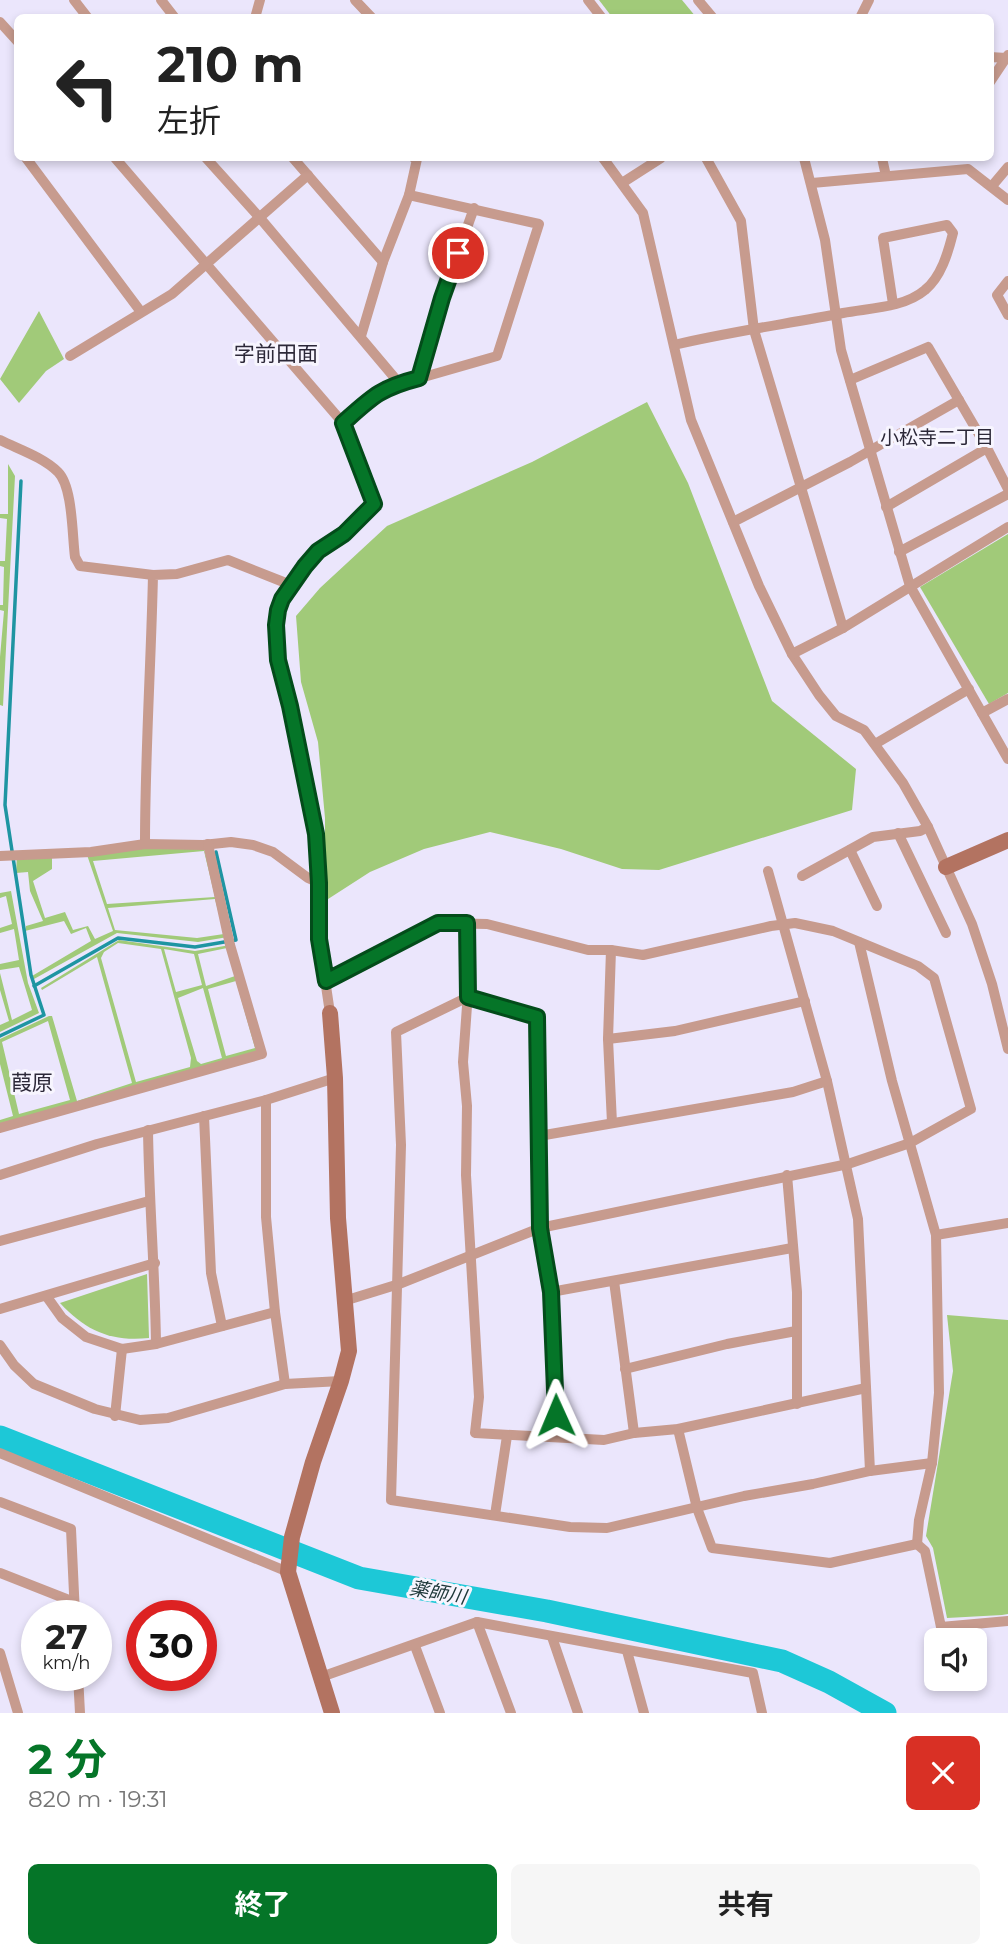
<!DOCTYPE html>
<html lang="ja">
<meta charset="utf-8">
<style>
body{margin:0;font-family:Montserrat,"Noto Sans JP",sans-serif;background:#f6f6f6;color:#222;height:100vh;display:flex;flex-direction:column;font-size:26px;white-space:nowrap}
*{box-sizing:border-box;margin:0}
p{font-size:23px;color:#767676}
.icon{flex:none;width:38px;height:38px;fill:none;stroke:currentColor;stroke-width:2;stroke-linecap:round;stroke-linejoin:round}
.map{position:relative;height:1713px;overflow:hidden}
.side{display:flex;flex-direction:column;background:#fff;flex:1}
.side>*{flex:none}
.banner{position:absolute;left:14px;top:14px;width:980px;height:147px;border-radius:10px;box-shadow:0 4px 10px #0003;background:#fff;color:#222;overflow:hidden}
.buttons{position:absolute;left:924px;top:1628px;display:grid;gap:14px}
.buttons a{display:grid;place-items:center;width:63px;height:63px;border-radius:10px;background:#fff;box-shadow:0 4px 10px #0003;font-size:35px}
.speed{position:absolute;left:21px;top:1600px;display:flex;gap:14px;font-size:35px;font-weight:700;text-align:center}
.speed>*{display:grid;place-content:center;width:91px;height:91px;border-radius:50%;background:#fff;box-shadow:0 4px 10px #0003;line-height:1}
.speed small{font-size:18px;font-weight:400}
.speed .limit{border:10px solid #d22;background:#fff;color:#111}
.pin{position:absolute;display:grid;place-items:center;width:60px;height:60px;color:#fff;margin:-30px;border:4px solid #fff;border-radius:50%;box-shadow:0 2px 7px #0007}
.me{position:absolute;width:77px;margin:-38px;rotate:359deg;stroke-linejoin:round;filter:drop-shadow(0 0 5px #0008)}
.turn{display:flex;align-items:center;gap:24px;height:147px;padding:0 28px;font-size:32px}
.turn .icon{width:91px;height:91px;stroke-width:2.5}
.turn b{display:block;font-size:49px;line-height:60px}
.round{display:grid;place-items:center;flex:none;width:74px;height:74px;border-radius:10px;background:#f6f6f6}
.headline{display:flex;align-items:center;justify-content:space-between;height:119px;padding:0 28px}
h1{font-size:42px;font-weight:700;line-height:52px;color:#057528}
.cta{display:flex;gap:14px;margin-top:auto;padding:14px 28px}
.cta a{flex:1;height:80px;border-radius:10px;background:#057528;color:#fff;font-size:28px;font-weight:700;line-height:80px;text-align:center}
.cta a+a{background:#f6f6f6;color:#222}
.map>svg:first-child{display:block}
</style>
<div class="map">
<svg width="1008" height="1713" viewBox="0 0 1008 1713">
<rect width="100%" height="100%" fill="#ebe6fc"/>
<g fill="#a1ca79" fill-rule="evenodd">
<polygon points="599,0 682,0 696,17 612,17"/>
<polygon points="39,311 64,359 46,371 19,403 0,379"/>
<polygon points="647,402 688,483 772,701 856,769 852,810 659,870 622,869 561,849 490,832 424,849 370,872 325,901 325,818 318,742 301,682 296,616 320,588 387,526 532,462"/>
<polygon points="8,464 15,476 3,706 0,705 0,657 4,611 0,610 0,605 3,605 4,567 0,566 0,561 5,561 7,519 0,518 0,514 8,514"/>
<polygon points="1008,534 1008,693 989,704 920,587"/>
<path d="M203,845L228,937L198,942L117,933L34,979L32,976L91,941L86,928L71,934L64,921L25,931L26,926L43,921L30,891L28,872L16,873L17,855L52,854V869L33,881L45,918L65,912L73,930L88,926L95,939L113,931L86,852ZM204,851L215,897L107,904L93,861ZM215,899L224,934L197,938L115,930L108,908Z"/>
<polygon points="11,891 28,983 39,1013 0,1032 0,1025 9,1021 0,990 0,973 12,1020 32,1010 19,967 0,970 0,964 19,960 14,929 0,933 0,928 12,924 6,896 0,898 0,893"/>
<path d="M119,940L195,951L230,945L262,1054L0,1128V1120L13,1116L0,1064V1039L49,1016H52L77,1101L132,1083L97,957L42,990L41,988ZM118,943L161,949L191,1058L190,1067L136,1082L101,958L104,952ZM227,948L235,976L206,986L198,954ZM164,949L194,954L202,985L176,992ZM236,981L255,1048L226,1056L208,989ZM203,988L222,1058L201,1064L197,1061L178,998ZM48,1021L70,1100L19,1114L2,1042Z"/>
<path d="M147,1274L149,1338C111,1342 86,1331 60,1303Z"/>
<polygon points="947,1315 1008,1320 1008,1614 1002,1615 947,1618 933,1548 926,1536 953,1371"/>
</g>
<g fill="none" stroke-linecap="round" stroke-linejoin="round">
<g stroke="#1e95a2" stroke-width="3.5">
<polyline points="34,986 118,938 195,947 236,940 216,852"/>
<polyline points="0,1036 44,1015 31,975 5,805 21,481"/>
</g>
<polyline stroke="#1dc8d7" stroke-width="23" points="0,1437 359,1578 547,1611 782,1661 829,1682 885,1713"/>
<g stroke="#c79b8e" stroke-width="10">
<polyline points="74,0 88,18"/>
<polyline points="161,0 175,18"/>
<polyline points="355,0 372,18"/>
<polyline points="588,0 602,18"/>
<polyline points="698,0 713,18"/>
<polyline points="255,18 260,0"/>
<polyline points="860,18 869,0"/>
<polyline points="0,22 18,42"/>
<polyline points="990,57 1006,58"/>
<polyline points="990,82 1008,55"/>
<polyline points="26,158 141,312"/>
<polyline points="115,158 343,423 374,504 344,534 318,551 305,566 282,599 277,610 276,625 278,660 291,706 316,834 319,883 319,939 330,1013"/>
<polyline points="206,158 260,218 399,383"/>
<polyline points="293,158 383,262"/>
<polyline points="603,158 643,213 691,420 759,586 792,654 819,695 836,716 864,730 903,783 928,827 972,924 992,984 1008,1049"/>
<polyline points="706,158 741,221 754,330 843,628"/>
<polyline points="804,158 825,240 841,350 910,586 1008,759"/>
<polyline points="882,158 886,176"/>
<polyline points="622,183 661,158"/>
<polyline points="812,183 968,169 1008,200"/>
<polyline points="992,186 1008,167"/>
<polyline points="1008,281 997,295 1008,315"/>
<polyline points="361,336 383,262 409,195 417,159 414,158"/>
<path d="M674,345C729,332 786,324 843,313C869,308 904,308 925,290C941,277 948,253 953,233L947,225L883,238L893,304"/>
<polyline points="70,356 172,294 308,175"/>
<polyline points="419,378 442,298 474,208"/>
<polyline points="850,380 928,347 987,448 1008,489"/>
<polyline points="343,423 376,393 389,387 497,356 539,224 409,195"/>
<path d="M0,440C18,449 43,457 58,472C73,487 72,535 75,557L80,566L153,575"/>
<polyline points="886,507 987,448"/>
<polyline points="733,522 850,462 959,400"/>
<polyline points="899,552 1008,494"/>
<polyline points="792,654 843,628 1008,527"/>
<polyline points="982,713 1008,699"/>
<polyline points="875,744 969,689"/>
<polyline points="898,833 946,933"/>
<path d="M145,844C145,754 151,665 153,575L177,574L228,560L291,585"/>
<polyline points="850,850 877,906"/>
<polyline points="0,856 91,852 145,844 203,845 231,842 253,845 273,852 308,878 319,883"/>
<polyline points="768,871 827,1081 858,1219 870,1471"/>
<polyline points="802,876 873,837 920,831 928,827"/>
<polyline points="467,923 469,978 463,1062 467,1106 466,1175 479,1397 475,1433 604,1440 634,1433 678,1429 866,1388"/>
<polyline points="859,942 892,1081 936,1235 939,1393 932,1463 919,1520 917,1544"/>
<polyline points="611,950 608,1039 612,1123"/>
<polyline points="326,981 438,923 487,924 588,950 611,950 643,955 771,926 795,923 833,931 918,966 934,978 971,1109 910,1143 848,1164 540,1228 399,1284 344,1301"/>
<polyline points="608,1039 675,1031 805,1001"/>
<polyline points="266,1100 266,1217 275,1312 285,1384"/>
<polyline points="204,1116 211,1273 222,1326"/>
<polyline points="0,1128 262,1054 230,945 208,844"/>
<path d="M148,1130C149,1201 155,1272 156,1344"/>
<polyline points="539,1136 793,1092 827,1081"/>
<polyline points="0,1175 97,1144 266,1100 335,1078"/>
<polyline points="787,1175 797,1292 797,1404"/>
<polyline points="936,1235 1008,1223"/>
<polyline points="0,1241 149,1201"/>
<polyline points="614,1281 634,1433"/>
<polyline points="551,1292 792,1248"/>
<polyline points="47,1297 62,1318 86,1337 122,1349 156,1344 275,1312"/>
<polyline points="0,1309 155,1263"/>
<polyline points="0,1345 14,1365 34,1384 95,1409 140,1420 168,1418 285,1384 341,1381"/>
<polyline points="625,1369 727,1344 796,1331"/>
<polyline points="115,1416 122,1349"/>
<polyline points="678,1429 697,1508 712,1548 830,1563 917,1544"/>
<polyline points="556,1436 551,1292 540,1228 537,1017 468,997 396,1032 401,1145 391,1500 570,1527 607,1528 744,1496 813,1484 870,1471 932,1463"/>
<polyline points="0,1453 288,1572"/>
<polyline points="0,1502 71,1529 75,1615"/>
<polyline points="495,1515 507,1436"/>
<polyline points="917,1544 925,1551 941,1627 1008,1621"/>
<polyline points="0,1573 74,1602"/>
<polyline points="477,1622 511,1713"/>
<polyline points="552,1637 578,1713"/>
<polyline points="415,1646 440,1713"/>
<polyline points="627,1651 644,1713"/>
<polyline points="0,1653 18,1713"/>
<polyline points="78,1675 80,1713"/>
<polyline points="321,1677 477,1622 753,1673 762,1713"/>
</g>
<g stroke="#b37361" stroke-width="16">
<polyline points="946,867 1008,840"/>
<polyline points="330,1013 335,1078 338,1218 349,1351 341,1381 313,1462 292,1537 288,1572 332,1713"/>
</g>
</g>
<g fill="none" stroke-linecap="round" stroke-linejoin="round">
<g stroke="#034c1a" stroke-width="18">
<path id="route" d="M458,253L442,298L419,378C380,388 372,397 343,423L374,504L344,534L318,551L305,566L282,599L278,610L276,625L278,660L290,706L316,834L319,883V939L326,981L438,923H467L468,997L537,1017L540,1228L551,1292L556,1415"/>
</g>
<use href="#route" stroke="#057528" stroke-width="12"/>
</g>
<g text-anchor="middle" stroke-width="6" stroke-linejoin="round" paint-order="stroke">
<g font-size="19" fill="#2c2838" stroke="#f7f5fe">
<text x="937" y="444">小松寺二丁目</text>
</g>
<g font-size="19" font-style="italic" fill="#20393b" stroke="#f7f5fe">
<text transform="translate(438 1592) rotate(10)" y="7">薬師川</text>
</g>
<g font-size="21" fill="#2c2838" stroke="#f7f5fe">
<text x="276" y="361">字前田面</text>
<text x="32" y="1090">葭原</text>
</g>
</g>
</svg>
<div class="buttons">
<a><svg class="icon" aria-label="sound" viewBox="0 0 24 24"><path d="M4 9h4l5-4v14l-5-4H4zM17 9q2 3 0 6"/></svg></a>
</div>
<div class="speed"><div>27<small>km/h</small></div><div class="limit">30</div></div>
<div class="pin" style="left:458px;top:253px;background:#d93025"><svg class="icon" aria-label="arrive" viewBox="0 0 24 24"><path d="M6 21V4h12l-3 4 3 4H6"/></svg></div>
<svg class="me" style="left:556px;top:1415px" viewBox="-20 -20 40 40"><path d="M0-17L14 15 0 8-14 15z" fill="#057528" stroke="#fff" stroke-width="4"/></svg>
<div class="banner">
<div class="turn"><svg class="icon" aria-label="left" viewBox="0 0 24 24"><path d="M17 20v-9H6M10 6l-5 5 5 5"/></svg><div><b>210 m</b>左折</div></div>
</div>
</div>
<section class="side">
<div class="headline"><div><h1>2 分</h1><p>820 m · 19:31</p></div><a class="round" style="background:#d93025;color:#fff"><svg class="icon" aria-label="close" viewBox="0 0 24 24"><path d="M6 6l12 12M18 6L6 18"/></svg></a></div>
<div class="cta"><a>終了</a><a>共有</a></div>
</section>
